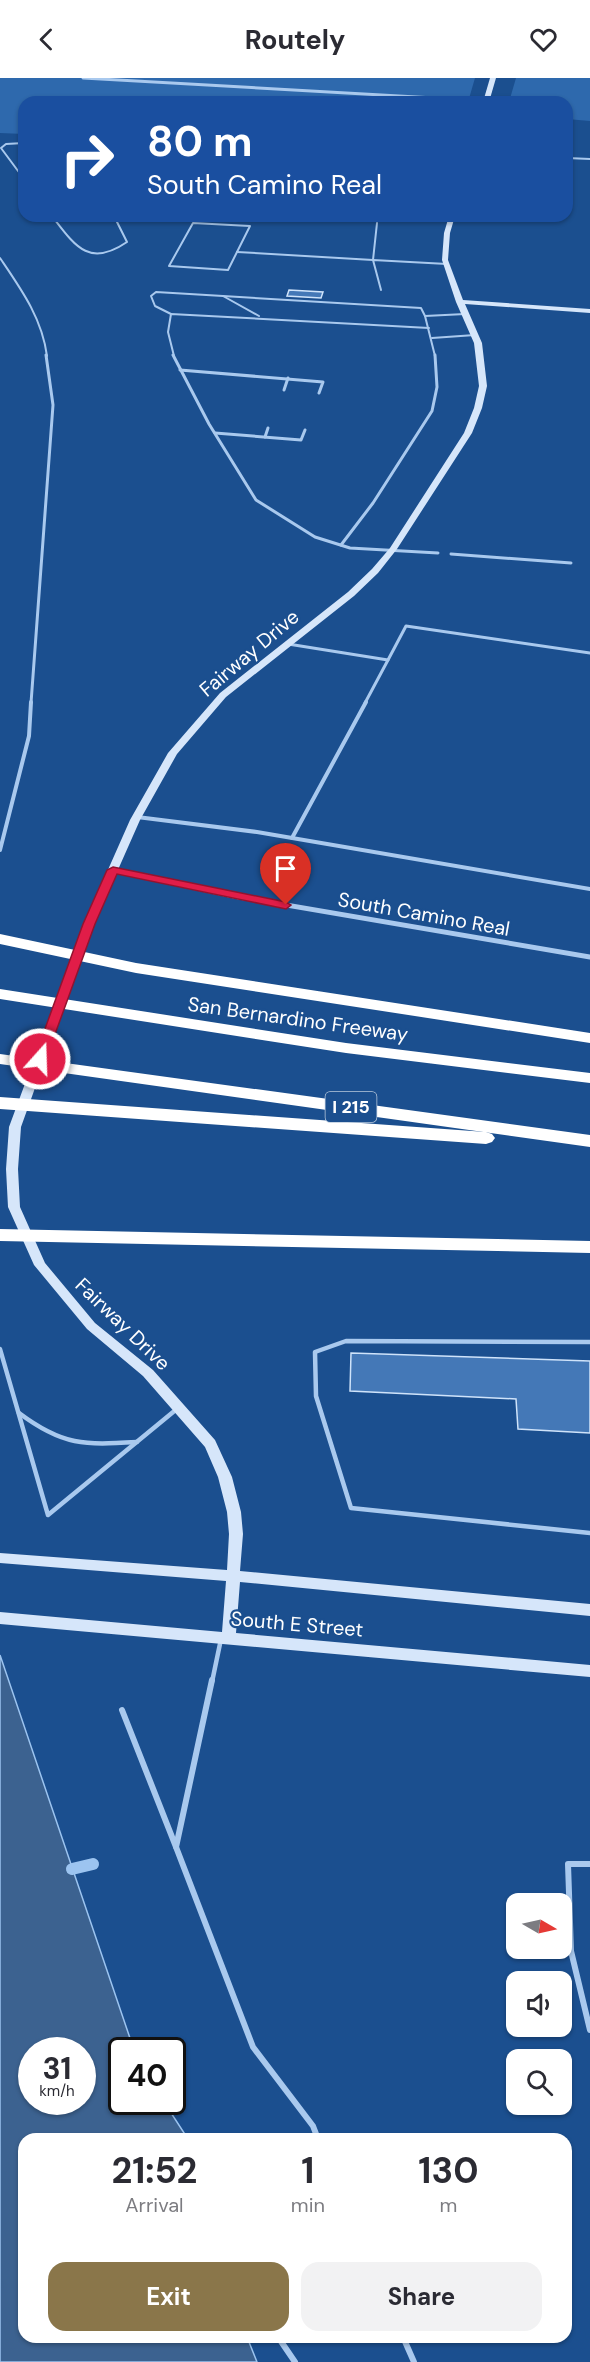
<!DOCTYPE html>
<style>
body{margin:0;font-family:"DM Sans",sans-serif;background:#f2f2f3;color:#2b2b33;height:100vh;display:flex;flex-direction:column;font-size:22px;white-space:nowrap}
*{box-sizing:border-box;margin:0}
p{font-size:20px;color:#7c7c81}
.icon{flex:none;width:33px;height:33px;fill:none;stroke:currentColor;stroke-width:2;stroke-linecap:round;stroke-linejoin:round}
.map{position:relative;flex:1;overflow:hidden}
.drawer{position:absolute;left:18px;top:2055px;width:554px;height:210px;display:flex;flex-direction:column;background:#fff;border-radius:18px;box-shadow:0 2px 4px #0004}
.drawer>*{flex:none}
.hud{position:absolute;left:18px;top:18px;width:555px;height:126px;border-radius:18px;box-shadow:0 2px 4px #0004;background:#1a4fa0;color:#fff;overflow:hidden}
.needle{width:39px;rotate:99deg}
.controls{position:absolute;left:506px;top:1815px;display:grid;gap:12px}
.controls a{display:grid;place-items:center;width:66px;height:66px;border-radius:12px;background:#fff;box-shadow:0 2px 4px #0004;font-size:30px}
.speed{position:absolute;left:18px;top:1959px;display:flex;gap:12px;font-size:30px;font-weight:700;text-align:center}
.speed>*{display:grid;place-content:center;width:78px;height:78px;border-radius:50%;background:#fff;box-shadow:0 2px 4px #0004;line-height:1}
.speed small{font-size:15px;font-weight:400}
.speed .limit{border:3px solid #111;border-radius:9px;background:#fff;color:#111}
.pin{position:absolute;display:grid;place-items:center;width:51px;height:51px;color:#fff;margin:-62px -26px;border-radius:50% 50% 50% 0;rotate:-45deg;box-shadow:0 0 6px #0007}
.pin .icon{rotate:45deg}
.me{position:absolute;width:66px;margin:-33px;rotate:20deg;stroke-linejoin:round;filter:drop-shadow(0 0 4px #0008)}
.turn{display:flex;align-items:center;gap:21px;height:126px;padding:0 30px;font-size:27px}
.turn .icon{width:78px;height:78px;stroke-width:2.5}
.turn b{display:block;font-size:42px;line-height:51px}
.eta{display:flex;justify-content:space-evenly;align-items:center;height:102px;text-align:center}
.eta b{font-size:36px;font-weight:700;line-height:42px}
.cta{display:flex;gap:12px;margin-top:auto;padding:12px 30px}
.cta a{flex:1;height:69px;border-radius:18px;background:#8a764a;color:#fff;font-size:24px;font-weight:700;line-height:69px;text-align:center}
.cta a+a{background:#f2f2f3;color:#2b2b33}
header{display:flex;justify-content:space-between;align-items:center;height:78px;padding:0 30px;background:#fff;font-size:27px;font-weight:700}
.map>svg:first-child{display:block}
</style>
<header><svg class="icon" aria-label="back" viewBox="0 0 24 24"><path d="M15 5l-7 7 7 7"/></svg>Routely<svg class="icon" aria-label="heart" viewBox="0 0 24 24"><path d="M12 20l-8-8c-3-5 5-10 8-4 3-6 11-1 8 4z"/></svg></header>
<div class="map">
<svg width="590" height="2284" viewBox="0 0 590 2284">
<rect width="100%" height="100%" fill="#1b4f8f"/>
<g fill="#2e69ad">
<polygon points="0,0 475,0 468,24 24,24 24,56 0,55"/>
<polygon points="516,0 590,0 590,43 567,41 567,24 509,24"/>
</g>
<path fill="#3c6290" stroke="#9cc4f0" stroke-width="1.5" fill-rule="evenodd" d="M0,1577L134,1972H122V2024H164L188,2061H24V2259H247L257,2284H0ZM32,1972H82V2024H32Z"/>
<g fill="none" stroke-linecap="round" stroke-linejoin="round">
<polyline stroke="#9cc4f0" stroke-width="12" points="72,1791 93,1786"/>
</g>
<g fill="#4478b7" stroke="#cfe3fa" stroke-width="1.5">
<polygon points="289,212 323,214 321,220 287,218"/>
<polygon points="351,1275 590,1283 590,1355 518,1351 516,1321 350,1313"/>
</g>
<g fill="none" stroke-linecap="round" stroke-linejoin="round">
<g stroke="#a9c9ee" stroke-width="2">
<polyline points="24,65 6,66 1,70 24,101"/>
<polyline points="567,80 590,81"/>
<path d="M52,138C75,168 89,190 127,164L114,138"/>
<polygon points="193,145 250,148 228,192 169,188"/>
<polyline points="237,174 373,182 377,145"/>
<path d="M0,180C21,211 42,240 47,278"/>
<polyline points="381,212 373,182 447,186"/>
<polyline points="223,218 421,230 425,238"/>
<polyline points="171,236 155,228 151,218 156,214 223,218 259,238"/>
<polyline points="432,260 475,257"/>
<polyline points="174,278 168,254 171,236 429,250"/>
<polyline points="435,278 425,238 465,236"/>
</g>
<g stroke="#a9c9ee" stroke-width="3">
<polyline points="173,277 209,346 256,422 315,459 350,470 438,475"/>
<polyline points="180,292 323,304 319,315"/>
<polyline points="284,312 288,300"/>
<polyline points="215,355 301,362 305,352"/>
<polyline points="265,359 268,350"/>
<polyline points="341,467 373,425 432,333 437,309 435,277"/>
<polyline points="451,476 571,485"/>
<polyline points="288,566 388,582 406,548 590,575"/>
<polyline points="31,625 53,327 46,277"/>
<polyline points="365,625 388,582"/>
</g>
<g stroke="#a9c9ee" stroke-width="4">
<polyline points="137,739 257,754 590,811"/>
<polyline points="292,760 366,624"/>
<polyline points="0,772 29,658 31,624"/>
</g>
<g stroke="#a9c9ee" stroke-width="4.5">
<polyline points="590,1264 346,1263 315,1274 316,1318 351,1430 590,1455"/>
<polyline points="0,1271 48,1437 178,1330"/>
<path d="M19,1335C63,1368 84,1367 137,1364"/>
<polyline points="212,1604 221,1561"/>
</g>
<g stroke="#a9c9ee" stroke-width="6">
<polyline points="212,1602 176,1769 253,1969 313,2048 318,2061"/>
<polyline points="122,1632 176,1769"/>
<polyline points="590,1786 568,1786 571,1873 590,1952"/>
<polyline points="278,2259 295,2284"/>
<polyline points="403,2259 414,2284"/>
</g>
<polyline stroke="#a9c9ee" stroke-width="3" points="83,0 487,23"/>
<polyline stroke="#a9c9ee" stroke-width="5" points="113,792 239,819 590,879"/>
<g fill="#d6e6fa" fill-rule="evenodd">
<polygon points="490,0 496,0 489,24 483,24"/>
<polygon points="449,138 455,138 450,155 448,182 463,222 590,231 590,235 465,226 482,265 487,308 482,330 472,355 397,471 378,495 354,518 226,619 177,676 140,742 94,846 21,1049 18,1091 20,1129 45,1185 95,1245 153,1292 215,1362 232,1399 241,1434 243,1456 240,1493 590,1526 590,1538 240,1504 236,1555 590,1587 590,1599 0,1546 0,1534 222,1554 226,1503 0,1485 0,1475 227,1492 229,1456 227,1434 218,1399 205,1369 143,1298 87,1251 34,1187 8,1129 6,1091 9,1049 84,846 130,742 168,675 220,615 348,514 372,491 390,470 464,355 474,330 479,308 474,265 456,224 442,182 444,155"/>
</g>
<g fill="#fff" fill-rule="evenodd">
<polygon points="0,856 136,885 590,955 590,965 136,895 0,866"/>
<polygon points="0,911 346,965 590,995 590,1005 346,975 0,921"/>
<polygon points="0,976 590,1057 590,1069 0,986"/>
<polygon points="0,1019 486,1054 492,1056 495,1060 492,1064 486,1066 0,1031"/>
<polygon points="0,1151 590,1163 590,1175 0,1163"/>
</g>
</g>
<polygon fill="#e11d48" stroke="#92132f" stroke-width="1.5" points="113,789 286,824 291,827 286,831 117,796 95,846 46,981 44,984 35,984 34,981 83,846 107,792"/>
<g text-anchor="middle" stroke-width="4.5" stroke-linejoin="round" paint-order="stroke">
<rect fill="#1b4f8f" stroke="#bbcadd" stroke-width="1.5" x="325.5" y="1014" width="51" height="30" rx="4.5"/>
<g font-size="18" font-weight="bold" fill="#fff">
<text x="351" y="1035">I 215</text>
</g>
<g font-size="20" fill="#fff" stroke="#1b4f8f">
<text transform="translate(249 575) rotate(-40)" y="7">Fairway Drive</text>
<text transform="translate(424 836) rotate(10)" y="7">South Camino Real</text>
<text transform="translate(298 941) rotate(8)" y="7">San Bernardino Freeway</text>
<text transform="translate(123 1246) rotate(44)" y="7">Fairway Drive</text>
<text transform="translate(297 1546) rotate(5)" y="7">South E Street</text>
</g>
</g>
</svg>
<div class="controls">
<a><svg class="needle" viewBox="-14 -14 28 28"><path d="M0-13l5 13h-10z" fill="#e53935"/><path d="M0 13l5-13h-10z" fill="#7c7c81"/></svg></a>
<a><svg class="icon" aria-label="sound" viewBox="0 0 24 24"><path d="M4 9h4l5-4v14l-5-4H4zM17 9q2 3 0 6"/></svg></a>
<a><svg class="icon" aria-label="search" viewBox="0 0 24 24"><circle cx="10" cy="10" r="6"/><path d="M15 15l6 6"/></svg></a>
</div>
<div class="speed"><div>31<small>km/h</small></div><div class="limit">40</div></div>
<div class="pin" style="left:286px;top:827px;background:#d93025"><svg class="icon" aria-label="arrive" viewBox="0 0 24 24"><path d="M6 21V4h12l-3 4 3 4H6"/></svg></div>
<svg class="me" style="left:40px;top:981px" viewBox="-20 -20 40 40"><circle r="17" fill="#e11d48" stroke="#fff" stroke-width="3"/><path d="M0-11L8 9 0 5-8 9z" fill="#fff"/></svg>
<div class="hud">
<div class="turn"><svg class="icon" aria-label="right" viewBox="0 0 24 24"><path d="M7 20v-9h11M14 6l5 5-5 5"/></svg><div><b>80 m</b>South Camino Real</div></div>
</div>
<section class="drawer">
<div class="eta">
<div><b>21:52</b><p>Arrival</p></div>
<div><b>1</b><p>min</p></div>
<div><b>130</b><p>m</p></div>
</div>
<div class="cta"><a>Exit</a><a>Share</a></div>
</section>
</div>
